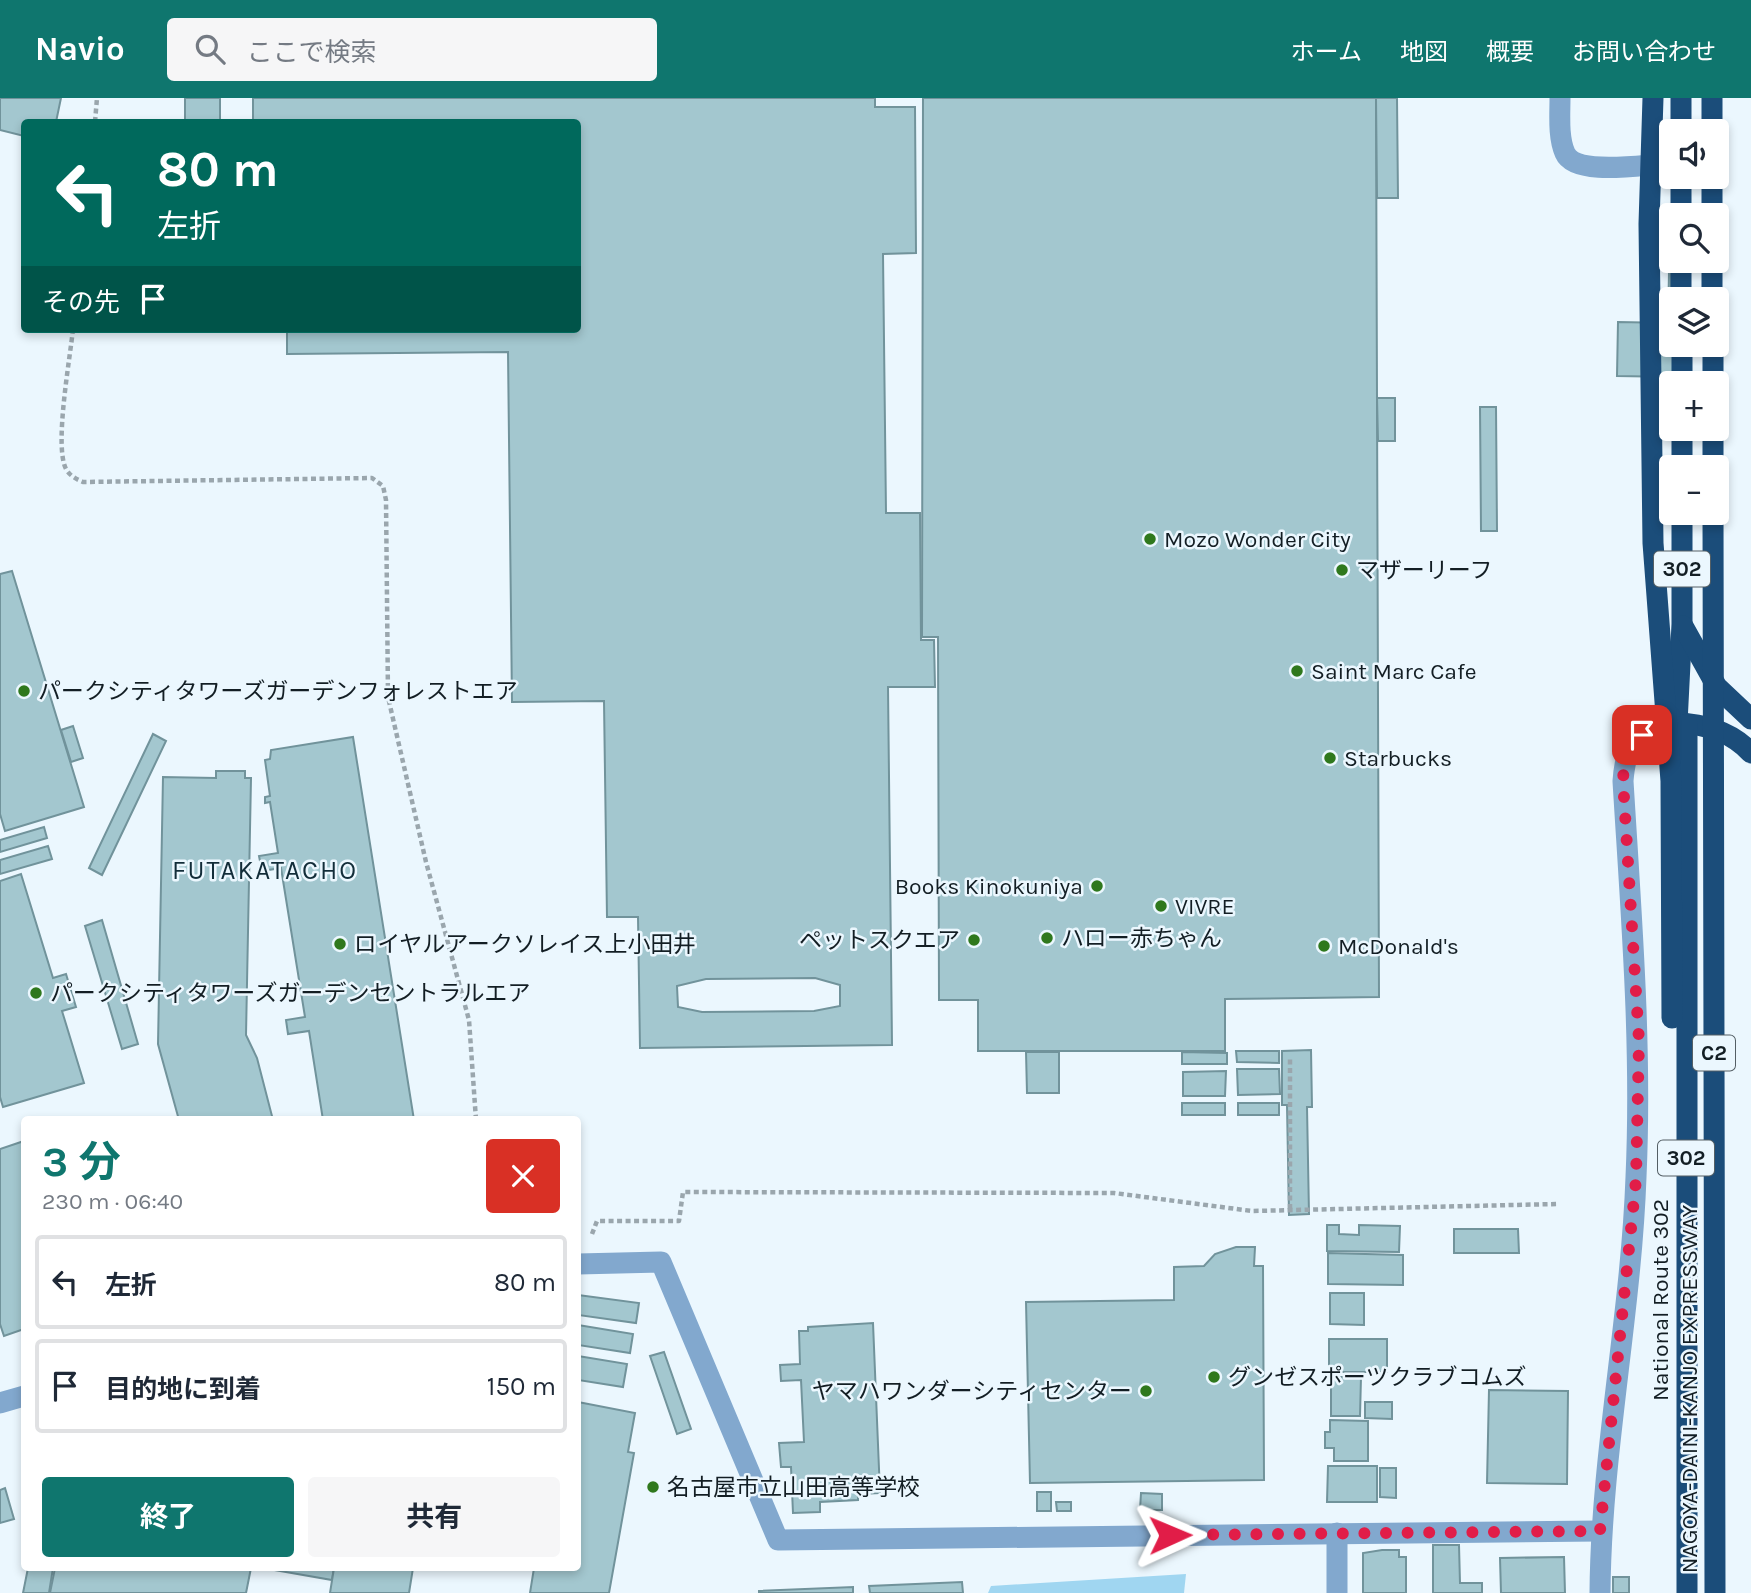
<!DOCTYPE html>
<html lang="ja">
<meta charset="utf-8">
<style>
body{margin:0;font-family:Karla,"Noto Sans JP",sans-serif;background:#f6f6f7;color:#1f2937;height:100vh;display:flex;flex-direction:column;font-size:26px;white-space:nowrap}
*{box-sizing:border-box;margin:0}
p{font-size:23px;color:#747a83}
.icon{flex:none;width:38px;height:38px;fill:none;stroke:currentColor;stroke-width:2;stroke-linecap:round;stroke-linejoin:round}
.map{position:relative;flex:1;overflow:hidden}
.sheet{position:absolute;left:21px;top:1018px;width:560px;height:455px;display:flex;flex-direction:column;background:#fff;border-radius:7px;box-shadow:0 4px 10px #0003}
.sheet>*{flex:none}
.guide{position:absolute;left:21px;top:21px;width:560px;height:214px;border-radius:7px;box-shadow:0 4px 10px #0003;background:#00695c;color:#fff;overflow:hidden}
.buttons{position:absolute;left:1659px;top:21px;display:grid;gap:14px}
.buttons a{display:grid;place-items:center;width:70px;height:70px;border-radius:7px;background:#fff;box-shadow:0 4px 10px #0003;font-size:35px}
.pin{position:absolute;display:grid;place-items:center;width:60px;height:60px;color:#fff;margin:-30px;border-radius:14px;box-shadow:0 4px 10px #0006}
.me{position:absolute;width:77px;margin:-38px;rotate:89deg;stroke-linejoin:round;filter:drop-shadow(0 0 5px #0008)}
.turn{display:flex;align-items:center;gap:24px;height:147px;padding:0 21px;font-size:32px}
.turn .icon{width:91px;height:91px;stroke-width:2.5}
.turn b{display:block;font-size:49px;line-height:60px}
.then{display:flex;align-items:center;height:66px;padding:0 21px;background:#0003;gap:14px;font-size:26px}
.round{display:grid;place-items:center;flex:none;width:74px;height:74px;border-radius:7px;background:#f6f6f7}
.summary{display:flex;align-items:center;justify-content:space-between;height:119px;padding:0 21px}
h1{font-size:42px;font-weight:700;line-height:52px;color:#0f766e}
.action{display:flex;gap:14px;margin-top:auto;padding:14px 21px}
.action a{flex:1;height:80px;border-radius:7px;background:#0f766e;color:#fff;font-size:28px;font-weight:700;line-height:80px;text-align:center}
.action a+a{background:#f6f6f7;color:#1f2937}
ul{padding:0;list-style:none}
li{display:flex;align-items:center;gap:21px;height:94px;margin:0 14px 10px;padding:0 7px;border:4px solid #e0e1e3;border-radius:7px}
li div{flex:1}
li b{display:block;font-size:26px}
li em{font-style:normal}
header{display:flex;align-items:center;gap:42px;box-sizing:border-box;height:98px;padding:0 35px;background:#0f766e;color:#fff}
header strong{font-size:33px}
nav{display:flex;gap:38px;margin-inline-start:auto;font-size:24px}
.search{width:490px;height:63px;background:#f6f6f7;display:flex;align-items:center;gap:18px;box-sizing:border-box;padding:0 24px;border-radius:7px;color:#747a83;font-size:26px}
.map>svg:first-child{display:block}
</style>
<header>
<strong>Navio</strong>
<div class="search"><svg class="icon" aria-label="search" viewBox="0 0 24 24"><circle cx="10" cy="10" r="6"/><path d="M15 15l6 6"/></svg>ここで検索</div>
<nav><a>ホーム</a><a>地図</a><a>概要</a><a>お問い合わせ</a></nav>
</header>
<div class="map">
<svg width="1751" height="1495" viewBox="0 0 1751 1495">
<rect width="100%" height="100%" fill="#ebf7fe"/>
<polygon fill="#a0d6f1" points="1186,1476 1184,1495 988,1495 991,1488"/>
<g fill="#a3c7cf" stroke="#71939b" stroke-width="2" fill-rule="evenodd">
<polygon points="0,0 61,0 56,24 24,24 24,38 0,32"/>
<rect x="185" y="0" width="35" height="24"/>
<path d="M253,0H875V9H915L916,155L883,156L886,415H920L921,542H934L935,589H888L892,947L640,950L638,819H607L604,603L512,604L508,254L287,256V231H578V24H253ZM815,880L840,887V908L814,913L702,914L678,909L677,888L706,881Z"/>
<polygon points="923,0 1376,0 1379,899 1225,901 1225,953 978,953 978,902 939,902 938,539 922,539"/>
<polygon points="1376,0 1397,0 1398,100 1377,100"/>
<polygon points="1670,123 1671,123 1671,225 1668,225"/>
<polygon points="1618,224 1671,225 1671,247 1676,247 1676,279 1617,278"/>
<polygon points="1377,300 1395,300 1395,343 1378,343"/>
<polygon points="1480,309 1496,309 1497,433 1481,433"/>
<polygon points="12,473 84,709 5,733 0,716 0,476"/>
<polygon points="73,628 83,660 71,664 61,632"/>
<polygon points="153,636 166,643 102,777 89,770"/>
<polygon points="353,639 414,1022 323,1022 309,933 288,936 286,922 305,919 281,770 262,773 259,758 278,755 270,704 265,705 265,699 270,698 265,662 270,661 271,652"/>
<polygon points="216,673 245,673 245,680 251,680 246,937 257,960 273,1022 179,1022 158,946 163,679 216,680"/>
<polygon points="44,729 47,740 0,754 0,742"/>
<polygon points="48,748 52,761 0,776 0,762"/>
<polygon points="21,776 53,880 66,876 76,909 62,913 84,985 3,1009 0,999 0,783"/>
<polygon points="102,822 138,946 122,951 85,828"/>
<polygon points="1311,952 1312,1009 1307,1009 1309,1116 1289,1117 1287,1007 1282,1007 1282,953"/>
<polygon points="1236,953 1279,953 1279,965 1237,964"/>
<polygon points="1026,954 1059,954 1059,995 1027,995"/>
<polygon points="1182,954 1227,955 1227,966 1182,966"/>
<polygon points="1237,971 1279,971 1280,996 1238,997"/>
<polygon points="1226,973 1225,998 1183,998 1183,974"/>
<rect x="1182" y="1005" width="43" height="12"/>
<rect x="1238" y="1005" width="41" height="12"/>
<polygon points="24,1043 24,1231 4,1238 0,1226 0,1051"/>
<polygon points="1327,1127 1339,1127 1339,1136 1359,1137 1359,1127 1400,1128 1399,1154 1327,1153"/>
<polygon points="1454,1131 1518,1131 1519,1155 1454,1155"/>
<polygon points="1236,1149 1255,1149 1254,1168 1263,1168 1264,1382 1030,1385 1026,1204 1174,1202 1174,1169 1204,1168 1215,1156"/>
<polygon points="1328,1155 1403,1157 1403,1187 1328,1186"/>
<polygon points="1330,1195 1364,1195 1364,1227 1330,1226"/>
<polygon points="578,1197 639,1205 636,1225 578,1217"/>
<polygon points="873,1225 880,1395 858,1396 858,1402 820,1404 820,1414 793,1415 791,1369 781,1369 779,1345 804,1344 801,1282 781,1283 780,1267 800,1266 799,1233 808,1233 808,1229"/>
<polygon points="578,1227 633,1236 630,1255 578,1247"/>
<rect x="1329" y="1241" width="58" height="33"/>
<polygon points="664,1254 691,1331 677,1336 650,1258"/>
<polygon points="578,1258 627,1266 623,1289 578,1282"/>
<polygon points="1331,1279 1361,1279 1360,1318 1331,1318"/>
<polygon points="1489,1292 1568,1293 1567,1386 1487,1385"/>
<polygon points="578,1304 635,1315 628,1354 634,1355 609,1495 530,1495 534,1470 578,1470"/>
<polygon points="1365,1304 1392,1304 1392,1321 1365,1320"/>
<polygon points="1330,1322 1368,1323 1368,1363 1334,1363 1334,1350 1325,1350 1325,1334 1330,1334"/>
<polygon points="1328,1368 1377,1368 1377,1404 1327,1404"/>
<polygon points="1380,1370 1396,1370 1396,1400 1380,1399"/>
<polygon points="5,1390 14,1421 0,1425 0,1392"/>
<rect x="1037" y="1394" width="14" height="19"/>
<polygon points="1141,1395 1162,1396 1162,1412 1140,1412"/>
<polygon points="1056,1404 1071,1404 1071,1413 1057,1413"/>
<polygon points="1433,1447 1459,1447 1460,1485 1482,1485 1482,1495 1433,1495"/>
<polygon points="1382,1452 1399,1452 1399,1459 1406,1459 1406,1495 1363,1495 1363,1455"/>
<polygon points="1564,1459 1565,1495 1501,1495 1500,1460"/>
<polygon points="28,1470 53,1470 49,1495 23,1495"/>
<polygon points="55,1470 251,1470 246,1495 50,1495"/>
<polygon points="263,1470 334,1470 332,1482"/>
<polygon points="334,1470 413,1470 409,1495 330,1495"/>
<rect x="1613" y="1479" width="16" height="16"/>
<polygon points="962,1484 963,1495 870,1495 869,1488"/>
<polygon points="853,1489 853,1495 759,1495 759,1493"/>
</g>
<g fill="none" stroke-linecap="round" stroke-linejoin="round">
<g stroke="#9aa6ad" stroke-width="4.5" stroke-dasharray="5 3.5" stroke-linecap="butt">
<polyline points="95,24 97,0"/>
<path d="M73,231C70,261 54,348 66,371C70,378 76,381 83,384L372,380L383,388L386,402L388,599L426,764L469,922L476,1022"/>
<polyline points="1290,1111 1290,958"/>
<polyline points="592,1136 597,1123 679,1123 683,1094 1114,1095 1252,1113 1557,1106"/>
</g>
<g stroke="#82a8ce" stroke-width="21">
<path d="M1560,0C1560,17 1558,39 1565,55C1575,78 1640,67 1663,66L1671,69"/>
<polyline points="578,1166 661,1164 778,1442 1600,1433"/>
<polyline points="0,1305 24,1298"/>
<polyline points="1337,1495 1337,1435"/>
<path d="M1600,1495C1601,1356 1631,1218 1636,1079C1642,947 1631,815 1623,683C1626,642 1638,635 1677,625"/>
</g>
<g stroke="#1b4d7a" stroke-width="21">
<polyline points="1712,0 1712,33"/>
<polyline points="1681,33 1681,0"/>
<polyline points="1681,79 1681,117"/>
<polyline points="1712,79 1712,117"/>
<polyline points="1681,163 1681,201"/>
<polyline points="1712,163 1712,201"/>
<polyline points="1682,247 1682,285"/>
<polyline points="1713,247 1713,285"/>
<polyline points="1682,331 1682,369"/>
<polyline points="1713,331 1713,369"/>
<path d="M1682,415V526L1677,625C1704,626 1732,634 1751,655"/>
<polyline points="1683,528 1717,589 1751,621"/>
<polyline points="1687,626 1687,1495"/>
</g>
<g stroke="#1b4d7a" stroke-width="21">
<polyline points="1653,0 1649,126 1653,445 1671,683 1672,920"/>
<polyline points="1713,415 1715,1495"/>
</g>
</g>
<g fill="none" stroke-linecap="round" stroke-linejoin="round">
<path stroke="#e11d48" stroke-width="12" stroke-dasharray="0 21.6" d="M1170,1437L1600,1433L1636,1082L1639,943L1623,683C1624,662 1626,651 1642,637"/>
</g>
<g fill="#2f781d" stroke="#ebf7fe" stroke-width="2.5">
<circle cx="1150" cy="441" r="7"/>
<circle cx="1342" cy="472" r="7"/>
<circle cx="1297" cy="573" r="7"/>
<circle cx="24" cy="593" r="7"/>
<circle cx="1330" cy="660" r="7"/>
<circle cx="1097" cy="788" r="7"/>
<circle cx="1161" cy="808" r="7"/>
<circle cx="1047" cy="840" r="7"/>
<circle cx="974" cy="842" r="7"/>
<circle cx="340" cy="846" r="7"/>
<circle cx="1324" cy="848" r="7"/>
<circle cx="36" cy="895" r="7"/>
<circle cx="1214" cy="1279" r="7"/>
<circle cx="1146" cy="1293" r="7"/>
<circle cx="653" cy="1389" r="7"/>
</g>
<g text-anchor="middle" stroke-width="5" stroke-linejoin="round" paint-order="stroke">
<g fill="#ebf7fe" stroke="#545f65" stroke-width="2">
<rect x="1654" y="453.5" width="56" height="35" rx="5"/>
<rect x="1693" y="937.5" width="42" height="35" rx="5"/>
<rect x="1658" y="1042.5" width="56" height="35" rx="5"/>
</g>
<g font-size="21" font-weight="bold" fill="#131e24">
<text x="1682" y="478">302</text>
<text x="1714" y="962">C2</text>
<text x="1686" y="1067">302</text>
</g>
<g font-size="23" fill="#131e24" stroke="#ebf7fe" text-anchor="start">
<text x="1164" y="449">Mozo Wonder City</text>
<text x="1356" y="480">マザーリーフ</text>
<text x="1311" y="581">Saint Marc Cafe</text>
<text x="38" y="601">パークシティタワーズガーデンフォレストエア</text>
<text x="1344" y="668">Starbucks</text>
<text x="1083" y="796" text-anchor="end">Books Kinokuniya</text>
<text x="1175" y="816">VIVRE</text>
<text x="1061" y="848">ハロー赤ちゃん</text>
<text x="960" y="850" text-anchor="end">ペットスクエア</text>
<text x="354" y="854">ロイヤルアークソレイス上小田井</text>
<text x="1338" y="856">McDonald's</text>
<text x="50" y="903">パークシティタワーズガーデンセントラルエア</text>
<text x="1228" y="1287">グンゼスポーツクラブコムズ</text>
<text x="1132" y="1301" text-anchor="end">ヤマハワンダーシティセンター</text>
<text x="667" y="1397">名古屋市立山田高等学校</text>
</g>
<g font-size="23" fill="#131e24" stroke="#ebf7fe">
<text transform="translate(1660 1202) rotate(-90)" y="8">National Route 302</text>
<text transform="translate(1689 1291) rotate(-90)" y="8">NAGOYA-DAINI-KANJO EXPRESSWAY</text>
</g>
<g font-size="26" letter-spacing="2" fill="#122d39" stroke="#ebf7fe">
<text x="265" y="781">FUTAKATACHO</text>
</g>
</g>
</svg>
<div class="buttons">
<a><svg class="icon" aria-label="sound" viewBox="0 0 24 24"><path d="M4 9h4l5-4v14l-5-4H4zM17 9q2 3 0 6"/></svg></a>
<a><svg class="icon" aria-label="search" viewBox="0 0 24 24"><circle cx="10" cy="10" r="6"/><path d="M15 15l6 6"/></svg></a>
<a><svg class="icon" aria-label="layers" viewBox="0 0 24 24"><path d="M12 4l9 5-9 5-9-5zM3 14l9 5 9-5"/></svg></a>
<a>+</a>
<a>−</a>
</div>
<div class="pin" style="left:1642px;top:637px;background:#d93025"><svg class="icon" aria-label="arrive" viewBox="0 0 24 24"><path d="M6 21V4h12l-3 4 3 4H6"/></svg></div>
<svg class="me" style="left:1170px;top:1437px" viewBox="-20 -20 40 40"><path d="M0-17L14 15 0 8-14 15z" fill="#e11d48" stroke="#fff" stroke-width="4"/></svg>
<div class="guide">
<div class="turn"><svg class="icon" aria-label="left" viewBox="0 0 24 24"><path d="M17 20v-9H6M10 6l-5 5 5 5"/></svg><div><b>80 m</b>左折</div></div>
<div class="then">その先<svg class="icon" aria-label="arrive" viewBox="0 0 24 24"><path d="M6 21V4h12l-3 4 3 4H6"/></svg></div>
</div>
<section class="sheet">
<div class="summary"><div><h1>3 分</h1><p>230 m · 06:40</p></div><a class="round" style="background:#d93025;color:#fff"><svg class="icon" aria-label="close" viewBox="0 0 24 24"><path d="M6 6l12 12M18 6L6 18"/></svg></a></div>
<ul>
<li><svg class="icon" aria-label="left" viewBox="0 0 24 24"><path d="M17 20v-9H6M10 6l-5 5 5 5"/></svg><div><b>左折</b></div><em>80 m</em></li>
<li><svg class="icon" aria-label="arrive" viewBox="0 0 24 24"><path d="M6 21V4h12l-3 4 3 4H6"/></svg><div><b>目的地に到着</b></div><em>150 m</em></li>
</ul>
<div class="action"><a>終了</a><a>共有</a></div>
</section>
</div>
